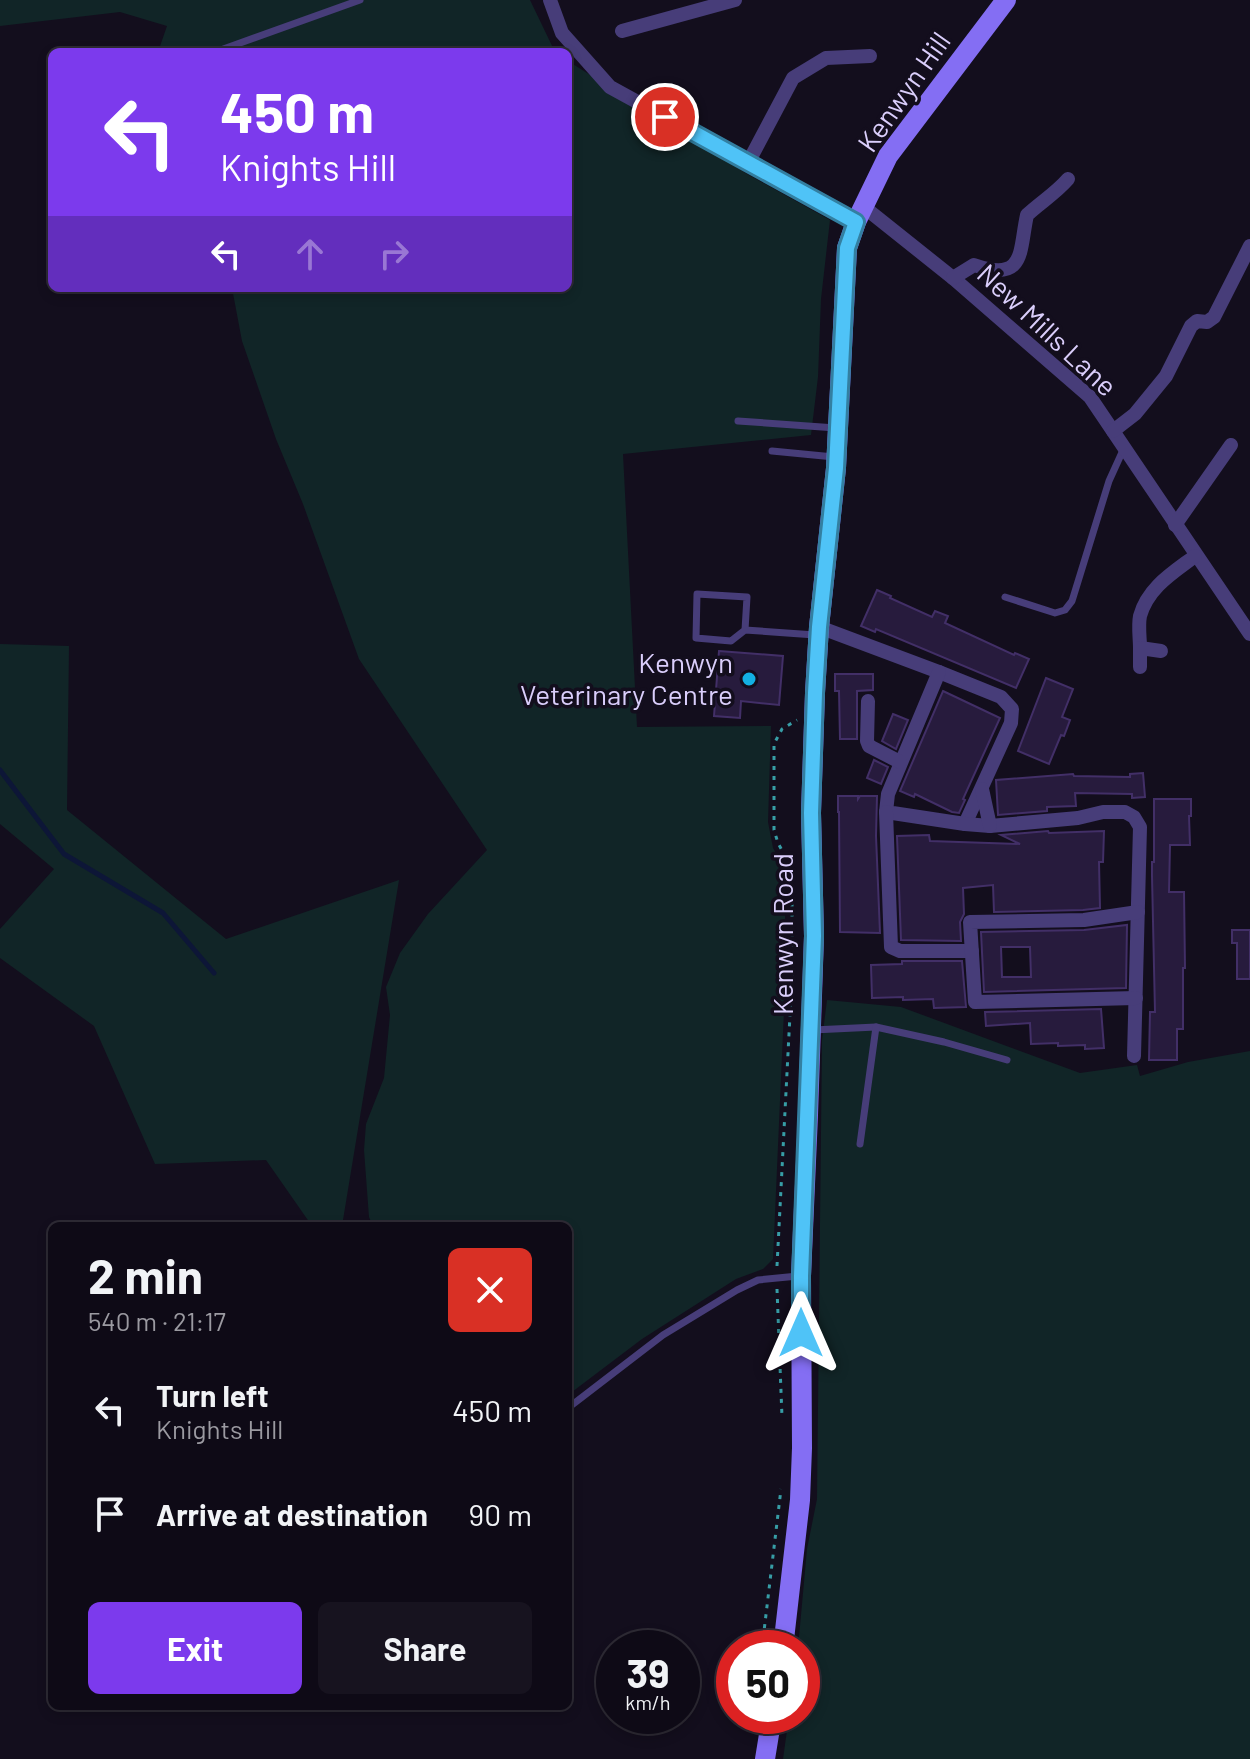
<!DOCTYPE html>
<meta charset="utf-8">
<style>
body{margin:0;font-family:Barlow,sans-serif;background:#17131f;color:#f1f3f6;height:100vh;display:flex;flex-direction:column;font-size:30px;white-space:nowrap}
*{box-sizing:border-box;margin:0}
p{font-size:26px;color:#9b9aa1}
.icon{flex:none;width:44px;height:44px;fill:none;stroke:currentColor;stroke-width:2;stroke-linecap:round;stroke-linejoin:round}
.map{position:relative;flex:1;overflow:hidden}
.details{position:absolute;left:48px;top:1222px;width:524px;height:488px;display:flex;flex-direction:column;background:#0e0a16;border-radius:12px;box-shadow:0 4px 12px #0003,0 0 0 2px #2e2b35}
.details>*{flex:none}
.guide{position:absolute;left:48px;top:48px;width:524px;height:244px;border-radius:12px;box-shadow:0 4px 12px #0003,0 0 0 2px #2e2b35;background:#7c3aed;color:#fff;overflow:hidden}
.speed{position:absolute;left:596px;top:1630px;display:flex;gap:16px;font-size:40px;font-weight:700;text-align:center}
.speed>*{display:grid;place-content:center;width:104px;height:104px;border-radius:50%;background:#0e0a16;box-shadow:0 4px 12px #0003,0 0 0 2px #2e2b35;line-height:1}
.speed small{font-size:20px;font-weight:400}
.speed .limit{border:12px solid #d22;background:#fff;color:#111}
.pin{position:absolute;display:grid;place-items:center;width:68px;height:68px;color:#fff;margin:-34px;border:4px solid #fff;border-radius:50%;box-shadow:0 2px 8px #0007}
.me{position:absolute;width:88px;margin:-44px;rotate:0deg;stroke-linejoin:round;filter:drop-shadow(0 0 6px #0008)}
.turn{display:flex;align-items:center;gap:28px;height:168px;padding:0 40px;font-size:36px}
.turn .icon{width:104px;height:104px;stroke-width:2.5}
.turn b{display:block;font-size:56px;line-height:68px}
.lanes{display:flex;align-items:center;height:76px;padding:0 40px;background:#0003;justify-content:center;gap:40px;direction:ltr}
.lanes .off{opacity:.35}
.round{display:grid;place-items:center;flex:none;width:84px;height:84px;border-radius:12px;background:#17131f}
.headline{display:flex;align-items:center;justify-content:space-between;height:136px;padding:0 40px}
h1{font-size:48px;font-weight:700;line-height:60px}
.primary-button{display:flex;gap:16px;margin-top:auto;padding:16px 40px}
.primary-button a{flex:1;height:92px;border-radius:12px;background:#7c3aed;color:#fff;font-size:32px;font-weight:700;line-height:92px;text-align:center}
.primary-button a+a{background:#17131f;color:#f1f3f6}
ul{padding:0;list-style:none}
li{display:flex;align-items:center;gap:24px;height:104px;padding:0 40px}
li div{flex:1}
li b{display:block;font-size:30px}
li em{font-style:normal}
.map>svg:first-child{display:block}
</style>
<div class="map">
<svg width="1250" height="1759" viewBox="0 0 1250 1759">
<rect width="100%" height="100%" fill="#130e1d"/>
<g fill="#112527">
<polygon points="0,0 530,0 555,52 158,52 167,26 120,12 0,26"/>
<polygon points="568,61 747,174 830,220 821,299 818,377 811,435 623,454 637,727 771,726 768,822 773,848 784,867 786,965 773,1259 763,1269 736,1279 642,1339 568,1395 568,1226 373,1226 369,1217 364,1150 366,1124 384,1078 390,1015 386,987 400,953 428,914 487,850 359,659 303,504 276,439 242,341 232,288 568,288"/>
<polygon points="0,644 69,646 67,810 226,939 399,880 342,1226 312,1226 266,1160 155,1164 94,1026 0,958 0,929 54,869 0,824"/>
<polygon points="827,1000 901,1007 1080,1073 1137,1065 1140,1076 1188,1062 1250,1051 1250,1759 783,1759 789,1716 802,1716 802,1648 798,1648 807,1549 817,1499 822,1040"/>
</g>
<g fill="none" stroke-linecap="round" stroke-linejoin="round">
<polyline stroke="#0d1637" stroke-width="5" points="0,770 64,854 163,913 214,973"/>
</g>
<g fill="#271b3d" stroke="#422f67" stroke-width="2" fill-rule="evenodd">
<polygon points="877,590 891,596 890,598 932,617 935,611 948,616 945,623 1014,655 1015,653 1029,659 1016,688 876,629 875,632 861,626"/>
<polygon points="719,651 783,656 779,705 741,701 740,718 714,716"/>
<polygon points="835,674 873,674 873,690 857,691 857,739 840,739 839,691 835,691"/>
<polygon points="1046,678 1073,689 1062,717 1070,720 1064,736 1061,735 1049,764 1018,751"/>
<polygon points="943,691 1000,718 963,799 965,800 959,813 952,812 915,794 914,797 900,791"/>
<polygon points="893,714 908,720 896,749 882,741"/>
<polygon points="874,760 888,767 881,784 867,778"/>
<polygon points="1143,773 1145,797 1132,798 1132,794 1075,793 1076,806 1047,807 1047,811 998,815 996,780 1073,774 1074,776 1130,777 1130,774"/>
<polygon points="838,796 858,796 858,799 860,796 877,796 876,836 880,933 840,932 839,812 838,812"/>
<polygon points="1154,799 1191,799 1191,816 1189,816 1190,845 1170,845 1169,892 1184,892 1185,968 1183,968 1183,1029 1177,1029 1177,1060 1149,1060 1150,1012 1155,1012 1152,876 1152,862 1154,862"/>
<polygon points="1048,831 1049,833 1104,831 1103,862 1099,862 1100,908 1083,910 994,912 993,885 963,888 964,914 960,922 961,941 901,940 897,836 929,835 930,841 1020,844 1001,835"/>
<path d="M1127,925L1126,988L984,992L981,932L1084,930ZM1001,947H1030L1031,977H1002Z"/>
<polygon points="1232,930 1250,930 1250,979 1237,979 1237,943 1232,943"/>
<polygon points="902,961 962,961 966,1007 934,1008 933,999 903,1000 903,997 872,998 871,965 902,964"/>
<polygon points="1101,1009 1104,1048 1085,1049 1085,1045 1058,1046 1058,1043 1031,1044 1030,1023 986,1026 985,1012"/>
</g>
<g fill="none" stroke-linecap="round" stroke-linejoin="round">
<g stroke="#379da6" stroke-width="3" stroke-dasharray="4 6" stroke-linecap="butt">
<polyline points="777,1266 792,976 792,892 790,865 778,843 774,830 774,744 782,729 797,720"/>
<polyline points="777,1289 782,1417"/>
<polyline points="762,1648 781,1489"/>
</g>
<g stroke="#473d79" stroke-width="7">
<polyline points="215,52 360,0"/>
<polyline points="738,421 836,428"/>
<polyline points="772,451 834,457"/>
<polyline points="1005,597 1055,613 1065,610 1072,601 1109,481 1124,448"/>
<polyline points="745,630 731,641 696,638 697,594 747,597 745,630 815,635"/>
<polyline points="813,1030 876,1027 944,1042 1007,1060"/>
<polyline points="860,1144 876,1027"/>
<polyline points="568,1408 663,1335 737,1290 758,1280 798,1276"/>
</g>
<g stroke="#473d79" stroke-width="14">
<polyline points="550,0 562,33 610,87 856,222"/>
<polyline points="622,31 735,0"/>
<polyline points="749,161 793,78 826,58 870,56"/>
<polyline points="864,207 953,278 1090,397 1250,634"/>
<path d="M953,278L974,265C1026,283 1019,251 1027,215C1041,202 1056,193 1068,179"/>
<polyline points="1113,431 1135,414 1166,376 1191,326 1197,321 1207,322 1214,317 1250,246"/>
<polyline points="1175,525 1231,445"/>
<polyline points="819,627 939,672 1001,697 1012,709 1011,723 965,824"/>
<path d="M1140,648C1140,638 1138,626 1140,616C1148,587 1174,572 1195,556"/>
<polyline points="1140,667 1140,648 1161,651"/>
<polyline points="939,672 888,794 886,812 965,824 990,826 1078,818 1103,812 1125,812 1134,817 1140,827 1134,1056"/>
<polyline points="868,701 867,741 869,746 900,762"/>
<polyline points="982,789 990,826"/>
<polyline points="886,812 891,947 900,951 972,951"/>
<polyline points="1136,998 975,1002 970,922 1084,920 1138,912"/>
</g>
<g stroke="#846ef3" stroke-width="20">
<polyline points="783,1648 800,1500 802,1448 801,1276 808,1115 814,936 811,813 815,693 819,627 836,468 847,248 856,222 888,156 1006,0"/>
<polyline points="765,1759 772,1716"/>
</g>
</g>
<g fill="none" stroke-linecap="round" stroke-linejoin="round">
<g stroke="#337fa1" stroke-width="20">
<polyline id="route" points="665,117 856,222 847,248 836,468 819,627 815,693 811,813 814,936 801,1276 801,1333"/>
</g>
<use href="#route" stroke="#4fc3f7" stroke-width="14"/>
</g>
<circle fill="#13b0e2" stroke="#130e1d" stroke-width="3" cx="749" cy="679" r="8"/>
<g text-anchor="middle" stroke-width="7" stroke-linejoin="round" paint-order="stroke">
<g font-size="28" fill="#dacefb" stroke="#130e1d">
<text transform="translate(904 92) rotate(-55)" y="10">Kenwyn Hill</text>
<text transform="translate(1047 330) rotate(43)" y="10">New Mills Lane</text>
<text transform="translate(783 934) rotate(-90)" y="10">Kenwyn Road</text>
</g>
<g font-size="28" fill="#dacefb" stroke="#130e1d" text-anchor="end">
<text x="733" y="673">Kenwyn<tspan x="733" dy="32">Veterinary Centre</tspan></text>
</g>
</g>
</svg>
<div class="speed"><div>39<small>km/h</small></div><div class="limit">50</div></div>
<div class="pin" style="left:665px;top:117px;background:#d93025"><svg class="icon" aria-label="arrive" viewBox="0 0 24 24"><path d="M6 21V4h12l-3 4 3 4H6"/></svg></div>
<svg class="me" style="left:801px;top:1333px" viewBox="-20 -20 40 40"><path d="M0-17L14 15 0 8-14 15z" fill="#4fc3f7" stroke="#fff" stroke-width="4"/></svg>
<div class="guide">
<div class="turn"><svg class="icon" aria-label="left" viewBox="0 0 24 24"><path d="M17 20v-9H6M10 6l-5 5 5 5"/></svg><div><b>450 m</b>Knights Hill</div></div>
<div class="lanes"><svg class="icon" aria-label="left" viewBox="0 0 24 24"><path d="M17 20v-9H6M10 6l-5 5 5 5"/></svg><svg class="icon off" aria-label="ahead" viewBox="0 0 24 24"><path d="M12 20V5M6 11l6-6 6 6"/></svg><svg class="icon off" aria-label="right" viewBox="0 0 24 24"><path d="M7 20v-9h11M14 6l5 5-5 5"/></svg></div>
</div>
<section class="details">
<div class="headline"><div><h1>2 min</h1><p>540 m · 21:17</p></div><a class="round" style="background:#d93025;color:#fff"><svg class="icon" aria-label="close" viewBox="0 0 24 24"><path d="M6 6l12 12M18 6L6 18"/></svg></a></div>
<ul>
<li><svg class="icon" aria-label="left" viewBox="0 0 24 24"><path d="M17 20v-9H6M10 6l-5 5 5 5"/></svg><div><b>Turn left</b><p>Knights Hill</p></div><em>450 m</em></li>
<li><svg class="icon" aria-label="arrive" viewBox="0 0 24 24"><path d="M6 21V4h12l-3 4 3 4H6"/></svg><div><b>Arrive at destination</b></div><em>90 m</em></li>
</ul>
<div class="primary-button"><a>Exit</a><a>Share</a></div>
</section>
</div>
